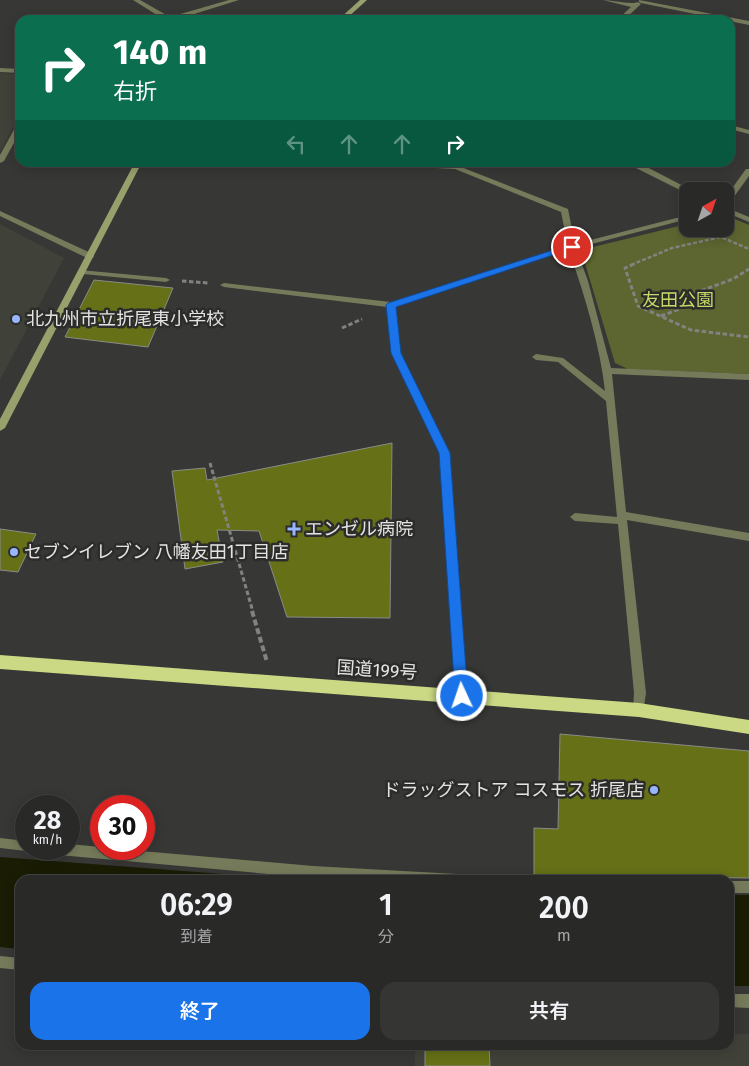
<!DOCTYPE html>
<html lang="ja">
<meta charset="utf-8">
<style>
body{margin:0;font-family:"Fira Sans","Noto Sans JP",sans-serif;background:#353534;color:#f1f3f6;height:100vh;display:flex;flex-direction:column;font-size:19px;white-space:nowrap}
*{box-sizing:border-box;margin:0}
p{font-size:16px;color:#a5a6a8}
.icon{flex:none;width:28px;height:28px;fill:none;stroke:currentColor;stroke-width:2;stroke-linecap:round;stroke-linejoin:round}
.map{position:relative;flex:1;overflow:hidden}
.panel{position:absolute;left:15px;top:875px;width:719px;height:175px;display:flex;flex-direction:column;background:#292928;border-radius:15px;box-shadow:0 2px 12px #0003,0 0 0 1px #454545}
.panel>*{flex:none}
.guide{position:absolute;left:15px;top:15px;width:720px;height:152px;border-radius:15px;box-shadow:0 2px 12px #0003,0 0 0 1px #454545;background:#0b6e4f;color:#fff;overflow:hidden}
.needle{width:32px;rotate:40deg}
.fabs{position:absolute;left:679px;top:182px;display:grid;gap:10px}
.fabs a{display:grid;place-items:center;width:55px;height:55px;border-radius:10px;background:#292928;box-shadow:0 2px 12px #0003,0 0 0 1px #454545;font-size:25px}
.speed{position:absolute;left:15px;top:795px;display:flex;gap:10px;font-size:25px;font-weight:700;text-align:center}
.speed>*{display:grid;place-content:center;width:65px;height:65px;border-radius:50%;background:#292928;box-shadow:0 2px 12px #0003,0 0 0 1px #454545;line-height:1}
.speed small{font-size:12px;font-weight:400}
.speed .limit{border:8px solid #d22;background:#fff;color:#111}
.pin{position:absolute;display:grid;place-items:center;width:42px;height:42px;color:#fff;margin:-21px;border:2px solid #fff;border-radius:50%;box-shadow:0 1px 5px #0007}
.me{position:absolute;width:55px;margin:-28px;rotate:357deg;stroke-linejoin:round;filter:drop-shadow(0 0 4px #0008)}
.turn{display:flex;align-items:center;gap:18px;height:105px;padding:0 15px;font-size:22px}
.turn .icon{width:65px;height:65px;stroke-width:2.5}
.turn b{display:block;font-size:35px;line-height:42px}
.lanes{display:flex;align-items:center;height:48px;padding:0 15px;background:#0003;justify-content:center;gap:25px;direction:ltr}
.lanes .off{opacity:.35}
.eta{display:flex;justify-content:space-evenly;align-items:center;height:85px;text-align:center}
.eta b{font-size:30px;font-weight:600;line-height:35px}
.action{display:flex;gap:10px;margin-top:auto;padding:10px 15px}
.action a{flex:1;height:58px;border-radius:15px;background:#1a73e8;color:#fff;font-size:20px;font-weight:600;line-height:58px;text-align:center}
.action a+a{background:#353534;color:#f1f3f6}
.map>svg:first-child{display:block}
</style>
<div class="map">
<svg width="749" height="1066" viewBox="0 0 749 1066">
<rect width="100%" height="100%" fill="#373735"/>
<g fill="#404239">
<polygon points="0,73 20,74 20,114 0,152"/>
<polygon points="0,224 64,258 0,380"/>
<polygon points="729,1034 749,1034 749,1066 415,1066 415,1045 729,1045"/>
</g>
<polygon fill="#5d6630" points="725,215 749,225 749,374 628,369 615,363 581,250 687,224 688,229 725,229"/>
<g fill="#1a1d04">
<polygon points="0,857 301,880 20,880 20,949 0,947"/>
<rect x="729" y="895" width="20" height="91"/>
</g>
<g fill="#657017" stroke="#8a8b88">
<polygon points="94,280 173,288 148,347 65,337"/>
<polygon points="392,443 390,618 287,617 259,531 217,530 223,562 185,569 172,471 205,468 207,480"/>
<polygon points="0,529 36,534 18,572 0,570"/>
<polygon points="560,734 749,751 749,878 534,875 534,828 558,829"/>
<polygon points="425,1045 489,1045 490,1066 425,1066"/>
</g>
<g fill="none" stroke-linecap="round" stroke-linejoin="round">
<polyline stroke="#828280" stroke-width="2.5" stroke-dasharray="4 2" stroke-linecap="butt" points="631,265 672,248 721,237 749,249"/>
<g stroke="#828280" stroke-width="3" stroke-dasharray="4.5 2.5" stroke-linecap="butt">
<polyline points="634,264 625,268 638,306 691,330 749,337"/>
<polyline points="182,281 208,283"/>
<polyline points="661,316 680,309 695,293 733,279 749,269"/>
<polyline points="342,328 362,319"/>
<polyline points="210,463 253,612"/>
</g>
<polyline stroke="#828280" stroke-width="4" stroke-dasharray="6 3" stroke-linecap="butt" points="252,611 267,662"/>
<g fill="#757b5a" fill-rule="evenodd">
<polygon points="133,0 140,0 170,17 229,0 239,0 175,20 165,20"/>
<path d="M603,0C612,0 631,5 638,2L641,4L624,20H617L631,7Z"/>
<polygon points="639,0 749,21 749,25 641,3 639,2"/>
<polygon points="0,68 20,69 20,73 0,72"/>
<polygon points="20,124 20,132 4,161 0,163 0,155 16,126"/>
<polygon points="730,125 749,130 749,134 730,129"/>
<path d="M355,162H411L456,165L568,209L575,244L688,215V219L576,248L588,281L611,368L749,374V380L612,374L626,512L749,533V541L627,520L646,693L643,713L639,715L635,713L633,710L634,693L618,524L575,521L570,517L575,513L617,517L606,401L558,362L536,360L532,357L536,354L563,358L605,391C600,345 584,294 569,250L395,306L400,353L450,453L467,696L465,699L461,701L457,699L455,696L440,453L392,353L387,307L224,287L220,285L224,283L391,302L568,246L561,212L455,169L358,164Z"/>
<polygon points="624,162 635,162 641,164 693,191 686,193"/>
<polygon points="746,169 749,169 749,176 728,205 725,205 725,198"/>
<polygon points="725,207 749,217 749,222 725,212"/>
<polygon points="0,211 93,254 94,256 93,258 87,258 0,216"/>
<polygon points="80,270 166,278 170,280 166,282 83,274 79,272"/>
<polygon points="0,838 26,841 26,849 31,849 26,851 0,848"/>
<polygon points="69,844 101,847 101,849 118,849 313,866 457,874 461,876 463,880 355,880 313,878 59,855 55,853 53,849 69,849"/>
<rect x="729" y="881" width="20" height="12"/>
<polygon points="0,956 20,958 20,970 0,968"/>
<polygon points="729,994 749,994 749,1008 729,1007"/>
</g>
<g fill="#98a16c" fill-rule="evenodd">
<polygon points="360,0 367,0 345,20 338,20"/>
<polygon points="135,162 142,162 5,428 0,431 0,419"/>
</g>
<polygon fill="#cbd984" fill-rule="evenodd" points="0,655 639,703 749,720 749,734 639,717 0,669"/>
</g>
<polygon fill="#1a73e8" stroke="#114b97" points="569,245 575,245 577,247 396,307 401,353 450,453 468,696 466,700 462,701 457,700 455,696 439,453 391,353 386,305 388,303"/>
<g fill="#98b6fd" stroke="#2c2d2b" stroke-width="2">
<circle cx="16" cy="319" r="5"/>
<path d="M291.5 521.5h5v5h5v5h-5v5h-5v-5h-5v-5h5z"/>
<circle cx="14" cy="552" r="5"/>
<circle cx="654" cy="790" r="5"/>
</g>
<g text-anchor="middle" stroke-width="5" stroke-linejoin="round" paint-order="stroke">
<g font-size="18" fill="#c7d866" stroke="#2c2d2b">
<text x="678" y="306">友田公園</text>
</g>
<g font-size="18" fill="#e3e3e2" stroke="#2c2d2b" text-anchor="start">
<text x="26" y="325">北九州市立折尾東小学校</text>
<text x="305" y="535">エンゼル病院</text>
<text x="24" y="558">セブンイレブン 八幡友田1丁目店</text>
<text x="644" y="796" text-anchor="end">ドラッグストア コスモス 折尾店</text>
</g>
<g font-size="18" fill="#e3e3e2" stroke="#2c2d2b">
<text transform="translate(377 670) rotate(4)" y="6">国道199号</text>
</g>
</g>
</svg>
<div class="fabs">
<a><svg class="needle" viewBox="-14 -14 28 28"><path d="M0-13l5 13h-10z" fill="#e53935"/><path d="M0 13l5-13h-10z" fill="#a5a6a8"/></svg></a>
</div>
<div class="speed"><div>28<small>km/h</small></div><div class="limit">30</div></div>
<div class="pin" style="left:572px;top:247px;background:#d93025"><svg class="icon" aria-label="arrive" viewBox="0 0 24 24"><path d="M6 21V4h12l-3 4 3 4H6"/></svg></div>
<svg class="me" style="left:462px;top:696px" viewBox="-20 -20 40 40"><circle r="17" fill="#1a73e8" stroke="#fff" stroke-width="3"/><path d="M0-11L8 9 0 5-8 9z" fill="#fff"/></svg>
<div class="guide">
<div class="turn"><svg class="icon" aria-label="right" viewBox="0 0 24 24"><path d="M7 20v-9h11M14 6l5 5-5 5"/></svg><div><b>140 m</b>右折</div></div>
<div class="lanes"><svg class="icon off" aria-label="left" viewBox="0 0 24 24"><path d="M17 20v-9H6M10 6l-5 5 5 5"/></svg><svg class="icon off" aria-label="ahead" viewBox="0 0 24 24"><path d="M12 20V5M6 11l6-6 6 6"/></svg><svg class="icon off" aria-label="ahead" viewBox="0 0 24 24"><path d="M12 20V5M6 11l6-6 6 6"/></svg><svg class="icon" aria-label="right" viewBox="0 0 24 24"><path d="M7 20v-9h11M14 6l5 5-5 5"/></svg></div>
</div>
<section class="panel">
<div class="eta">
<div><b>06:29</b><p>到着</p></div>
<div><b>1</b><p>分</p></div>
<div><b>200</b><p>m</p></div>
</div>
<div class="action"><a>終了</a><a>共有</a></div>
</section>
</div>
